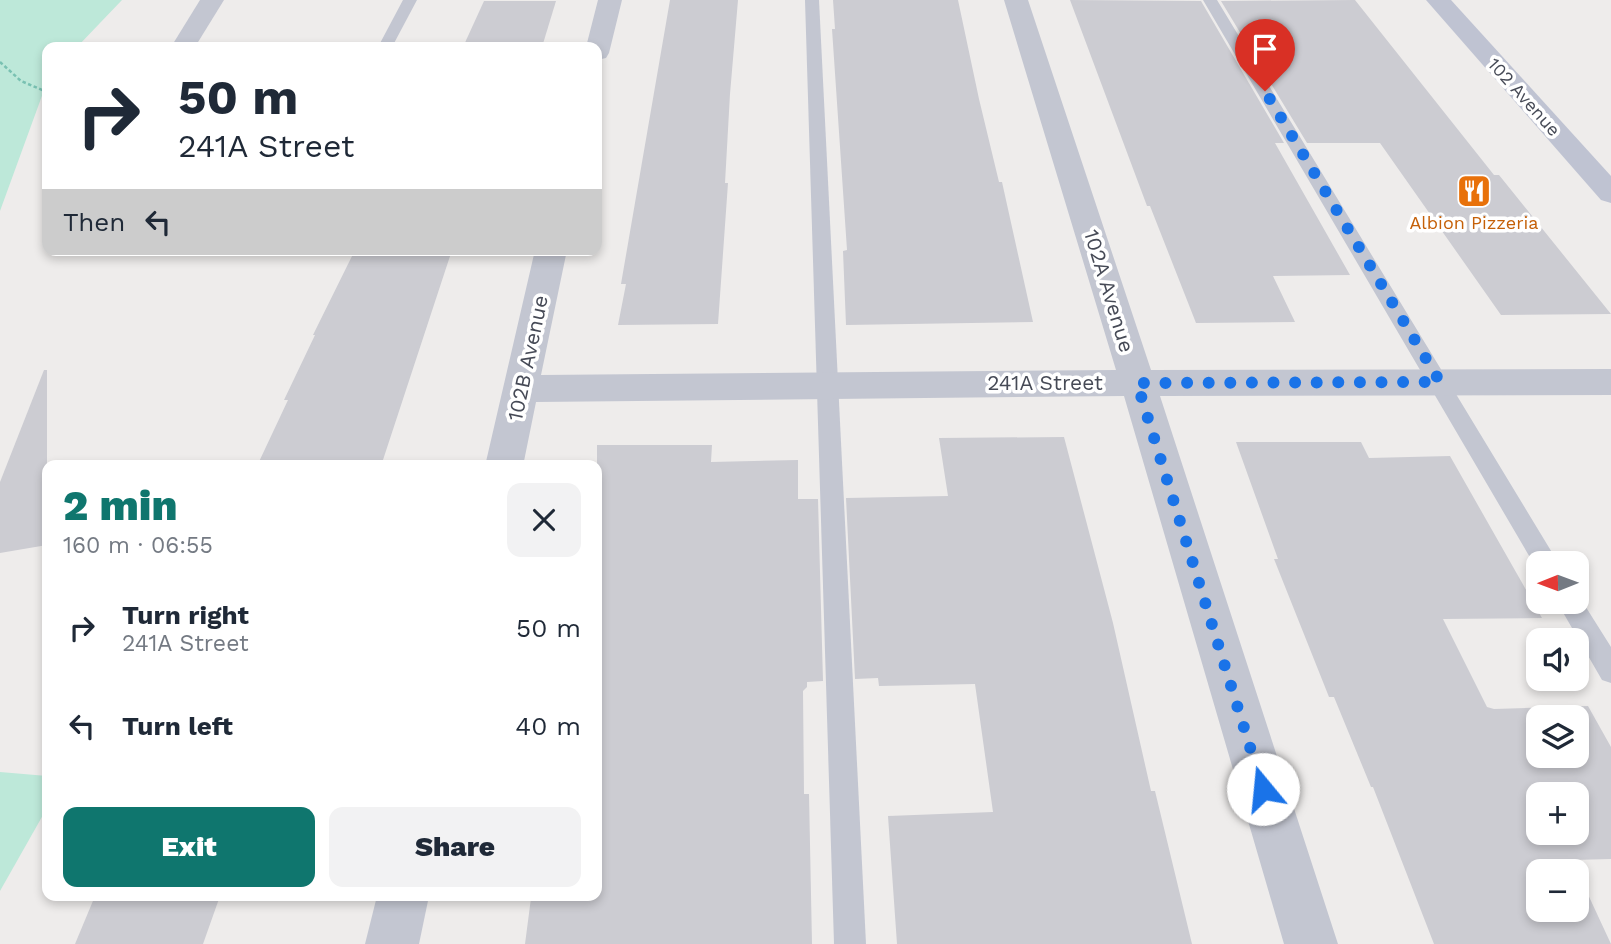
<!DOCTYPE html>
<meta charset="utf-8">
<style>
body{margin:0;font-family:"Work Sans",sans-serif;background:#f2f2f3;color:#1f2937;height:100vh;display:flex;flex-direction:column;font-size:26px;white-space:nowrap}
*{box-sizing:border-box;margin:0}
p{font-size:23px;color:#747a83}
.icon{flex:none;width:38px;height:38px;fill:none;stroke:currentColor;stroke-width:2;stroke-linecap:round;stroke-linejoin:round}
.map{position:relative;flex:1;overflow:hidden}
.panel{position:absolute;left:42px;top:460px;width:560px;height:441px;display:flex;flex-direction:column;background:#fff;border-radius:14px;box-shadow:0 4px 10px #0003}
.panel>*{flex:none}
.guide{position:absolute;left:42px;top:42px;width:560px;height:214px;border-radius:14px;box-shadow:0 4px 10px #0003;background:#fff;color:#1f2937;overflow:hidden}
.needle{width:46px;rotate:269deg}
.controls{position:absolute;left:1526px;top:551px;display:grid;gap:14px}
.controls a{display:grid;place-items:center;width:63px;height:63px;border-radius:14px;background:#fff;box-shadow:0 4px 10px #0003;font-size:35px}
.pin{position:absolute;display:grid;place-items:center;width:60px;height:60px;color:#fff;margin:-72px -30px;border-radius:50% 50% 50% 0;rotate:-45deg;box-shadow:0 0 7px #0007}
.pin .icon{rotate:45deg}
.me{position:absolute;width:77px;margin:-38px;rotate:343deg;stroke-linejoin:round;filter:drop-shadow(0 0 5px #0008)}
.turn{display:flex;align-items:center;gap:24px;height:147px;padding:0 21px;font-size:32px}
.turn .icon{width:91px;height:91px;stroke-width:2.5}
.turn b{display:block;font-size:49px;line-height:60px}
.then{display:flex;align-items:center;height:66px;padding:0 21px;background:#0003;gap:14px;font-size:26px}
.round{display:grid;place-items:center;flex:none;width:74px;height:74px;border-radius:14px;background:#f2f2f3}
.headline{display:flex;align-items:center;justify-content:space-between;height:119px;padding:0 21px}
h1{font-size:42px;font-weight:800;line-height:52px;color:#0f766e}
.cta{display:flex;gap:14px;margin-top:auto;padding:14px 21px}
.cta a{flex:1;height:80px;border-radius:14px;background:#0f766e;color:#fff;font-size:28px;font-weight:800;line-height:80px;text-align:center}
.cta a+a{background:#f2f2f3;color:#1f2937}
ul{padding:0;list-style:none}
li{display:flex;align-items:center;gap:21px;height:98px;padding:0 21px}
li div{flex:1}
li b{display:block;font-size:26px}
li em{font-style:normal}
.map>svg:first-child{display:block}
</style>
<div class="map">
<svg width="1611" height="944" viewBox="0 0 1611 944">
<rect width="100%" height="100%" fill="#eeeceb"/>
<g fill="#bde8d9">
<polygon points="0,0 122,0 77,47 47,47 47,82 0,211"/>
<polygon points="0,772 47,776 47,808 0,891"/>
</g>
<g fill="#ccccd2" fill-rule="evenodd">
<polygon points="670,0 738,0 730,94 725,183 728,183 718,324 618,325 626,284 621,284"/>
<polygon points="833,0 958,0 979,99 999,182 1002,182 1033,322 846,325 843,251 847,250 832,29 835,29"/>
<polygon points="1070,0 1201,1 1284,143 1275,143 1350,275 1273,276 1295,322 1196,323 1150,206 1147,206"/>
<polygon points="1355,0 1494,175 1499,175 1611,314 1501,315 1380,143 1307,143 1221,1"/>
<polygon points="484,1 556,1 542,47 463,47"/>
<polygon points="355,250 452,250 381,466 257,466 288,400 284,400 315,335 313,335"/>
<polygon points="44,370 47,370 47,545 0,553 0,482"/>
<polygon points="1064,437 1113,623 1151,791 1155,791 1192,944 897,944 888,816 993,812 975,684 879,686 878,678 855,679 846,498 948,496 939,438"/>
<path d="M1236,442H1361L1369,458L1450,456L1542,618L1443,619L1487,707L1494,709L1588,706L1611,747V859L1572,860L1611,944H1434L1373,787H1371L1334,697H1329L1274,559H1278ZM1538,718H1577V756H1538ZM1538,794H1577V833H1538ZM1538,872H1577V910H1538Z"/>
<polygon points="597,445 712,445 711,462 798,460 798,499 818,499 823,681 807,682 807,687 803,691 804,794 809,794 812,944 525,944 531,898 597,897"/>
<polygon points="95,896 220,896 203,944 75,944"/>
</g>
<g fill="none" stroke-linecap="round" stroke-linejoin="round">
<polyline stroke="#79c1b2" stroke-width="2.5" stroke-dasharray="3.5 2.5" stroke-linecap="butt" points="0,62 21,81 47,92"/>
<g fill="#c3c6d1" fill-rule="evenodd">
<polygon points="403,0 417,0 392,47 378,47"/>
<polygon points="805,0 819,0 866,944 834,944"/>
<polygon points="1203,0 1217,0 1559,564 1538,564 1538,571"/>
<polygon points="1577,593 1611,647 1611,683 1602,680 1557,602 1577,602"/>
</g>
<g fill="#c3c6d1" fill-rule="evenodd">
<polygon points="200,0 224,0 195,47 171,47"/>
<polygon points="598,0 622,0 609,53 606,58 597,60 597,47 586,47"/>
<polygon points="1004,0 1028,0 1151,370 1611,369 1611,395 1160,396 1338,944 1284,944 1124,396 536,402 523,466 485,466 535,250 567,250 541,375 1116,370"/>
<polygon points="377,896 429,896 419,944 365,944"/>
</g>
<polygon fill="#bfc3d2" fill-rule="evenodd" points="1426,0 1451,0 1611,176 1611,203 1601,200"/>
</g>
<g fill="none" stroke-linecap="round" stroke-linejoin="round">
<polyline stroke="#1a73e8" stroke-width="12" stroke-dasharray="0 21.6" points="1263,789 1137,383 1440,382 1265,91"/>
</g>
<defs>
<g id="restaurant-square" transform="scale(1.75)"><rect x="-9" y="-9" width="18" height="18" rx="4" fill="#e8710a" stroke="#fff"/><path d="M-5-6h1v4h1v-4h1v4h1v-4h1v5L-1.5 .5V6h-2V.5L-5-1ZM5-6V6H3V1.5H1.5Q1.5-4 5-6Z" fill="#fff"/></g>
</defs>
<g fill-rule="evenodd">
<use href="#restaurant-square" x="1474" y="191"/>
</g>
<g text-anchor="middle" stroke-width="7" stroke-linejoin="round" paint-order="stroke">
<g font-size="18" fill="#464a56" stroke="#fff">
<text transform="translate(1524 97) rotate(48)" y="6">102 Avenue</text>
</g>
<g font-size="18" fill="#c56008" stroke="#fff">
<text x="1474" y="229">Albion Pizzeria</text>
</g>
<g font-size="21" fill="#464a56" stroke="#fff">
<text transform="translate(1109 291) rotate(73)" y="7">102A Avenue</text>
<text transform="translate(528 358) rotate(-78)" y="7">102B Avenue</text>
<text x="1045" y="390">241A Street</text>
</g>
</g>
</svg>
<div class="controls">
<a><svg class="needle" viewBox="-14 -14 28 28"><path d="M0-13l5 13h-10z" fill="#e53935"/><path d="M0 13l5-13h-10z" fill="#747a83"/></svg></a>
<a><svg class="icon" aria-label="sound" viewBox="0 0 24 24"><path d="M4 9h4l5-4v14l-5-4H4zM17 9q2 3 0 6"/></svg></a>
<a><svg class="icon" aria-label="layers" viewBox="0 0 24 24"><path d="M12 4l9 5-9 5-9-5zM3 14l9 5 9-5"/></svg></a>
<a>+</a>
<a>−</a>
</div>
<div class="pin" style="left:1265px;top:91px;background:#d93025"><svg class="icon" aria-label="arrive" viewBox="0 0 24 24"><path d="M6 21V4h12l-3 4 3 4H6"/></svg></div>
<svg class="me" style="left:1263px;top:789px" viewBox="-20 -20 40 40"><circle r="19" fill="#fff"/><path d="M0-13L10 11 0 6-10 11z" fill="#1a73e8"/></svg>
<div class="guide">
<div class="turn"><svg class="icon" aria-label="right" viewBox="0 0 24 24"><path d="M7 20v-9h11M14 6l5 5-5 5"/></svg><div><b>50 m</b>241A Street</div></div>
<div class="then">Then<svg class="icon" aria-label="left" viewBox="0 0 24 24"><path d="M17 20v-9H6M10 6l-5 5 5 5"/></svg></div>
</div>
<section class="panel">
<div class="headline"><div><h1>2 min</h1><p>160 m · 06:55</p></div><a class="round"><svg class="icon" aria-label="close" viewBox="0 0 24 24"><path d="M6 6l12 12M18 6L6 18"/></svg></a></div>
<ul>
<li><svg class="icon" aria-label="right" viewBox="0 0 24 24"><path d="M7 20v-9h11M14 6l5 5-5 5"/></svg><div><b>Turn right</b><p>241A Street</p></div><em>50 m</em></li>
<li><svg class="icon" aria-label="left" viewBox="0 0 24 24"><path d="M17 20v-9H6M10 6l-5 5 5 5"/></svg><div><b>Turn left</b></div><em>40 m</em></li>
</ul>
<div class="cta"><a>Exit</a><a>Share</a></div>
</section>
</div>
